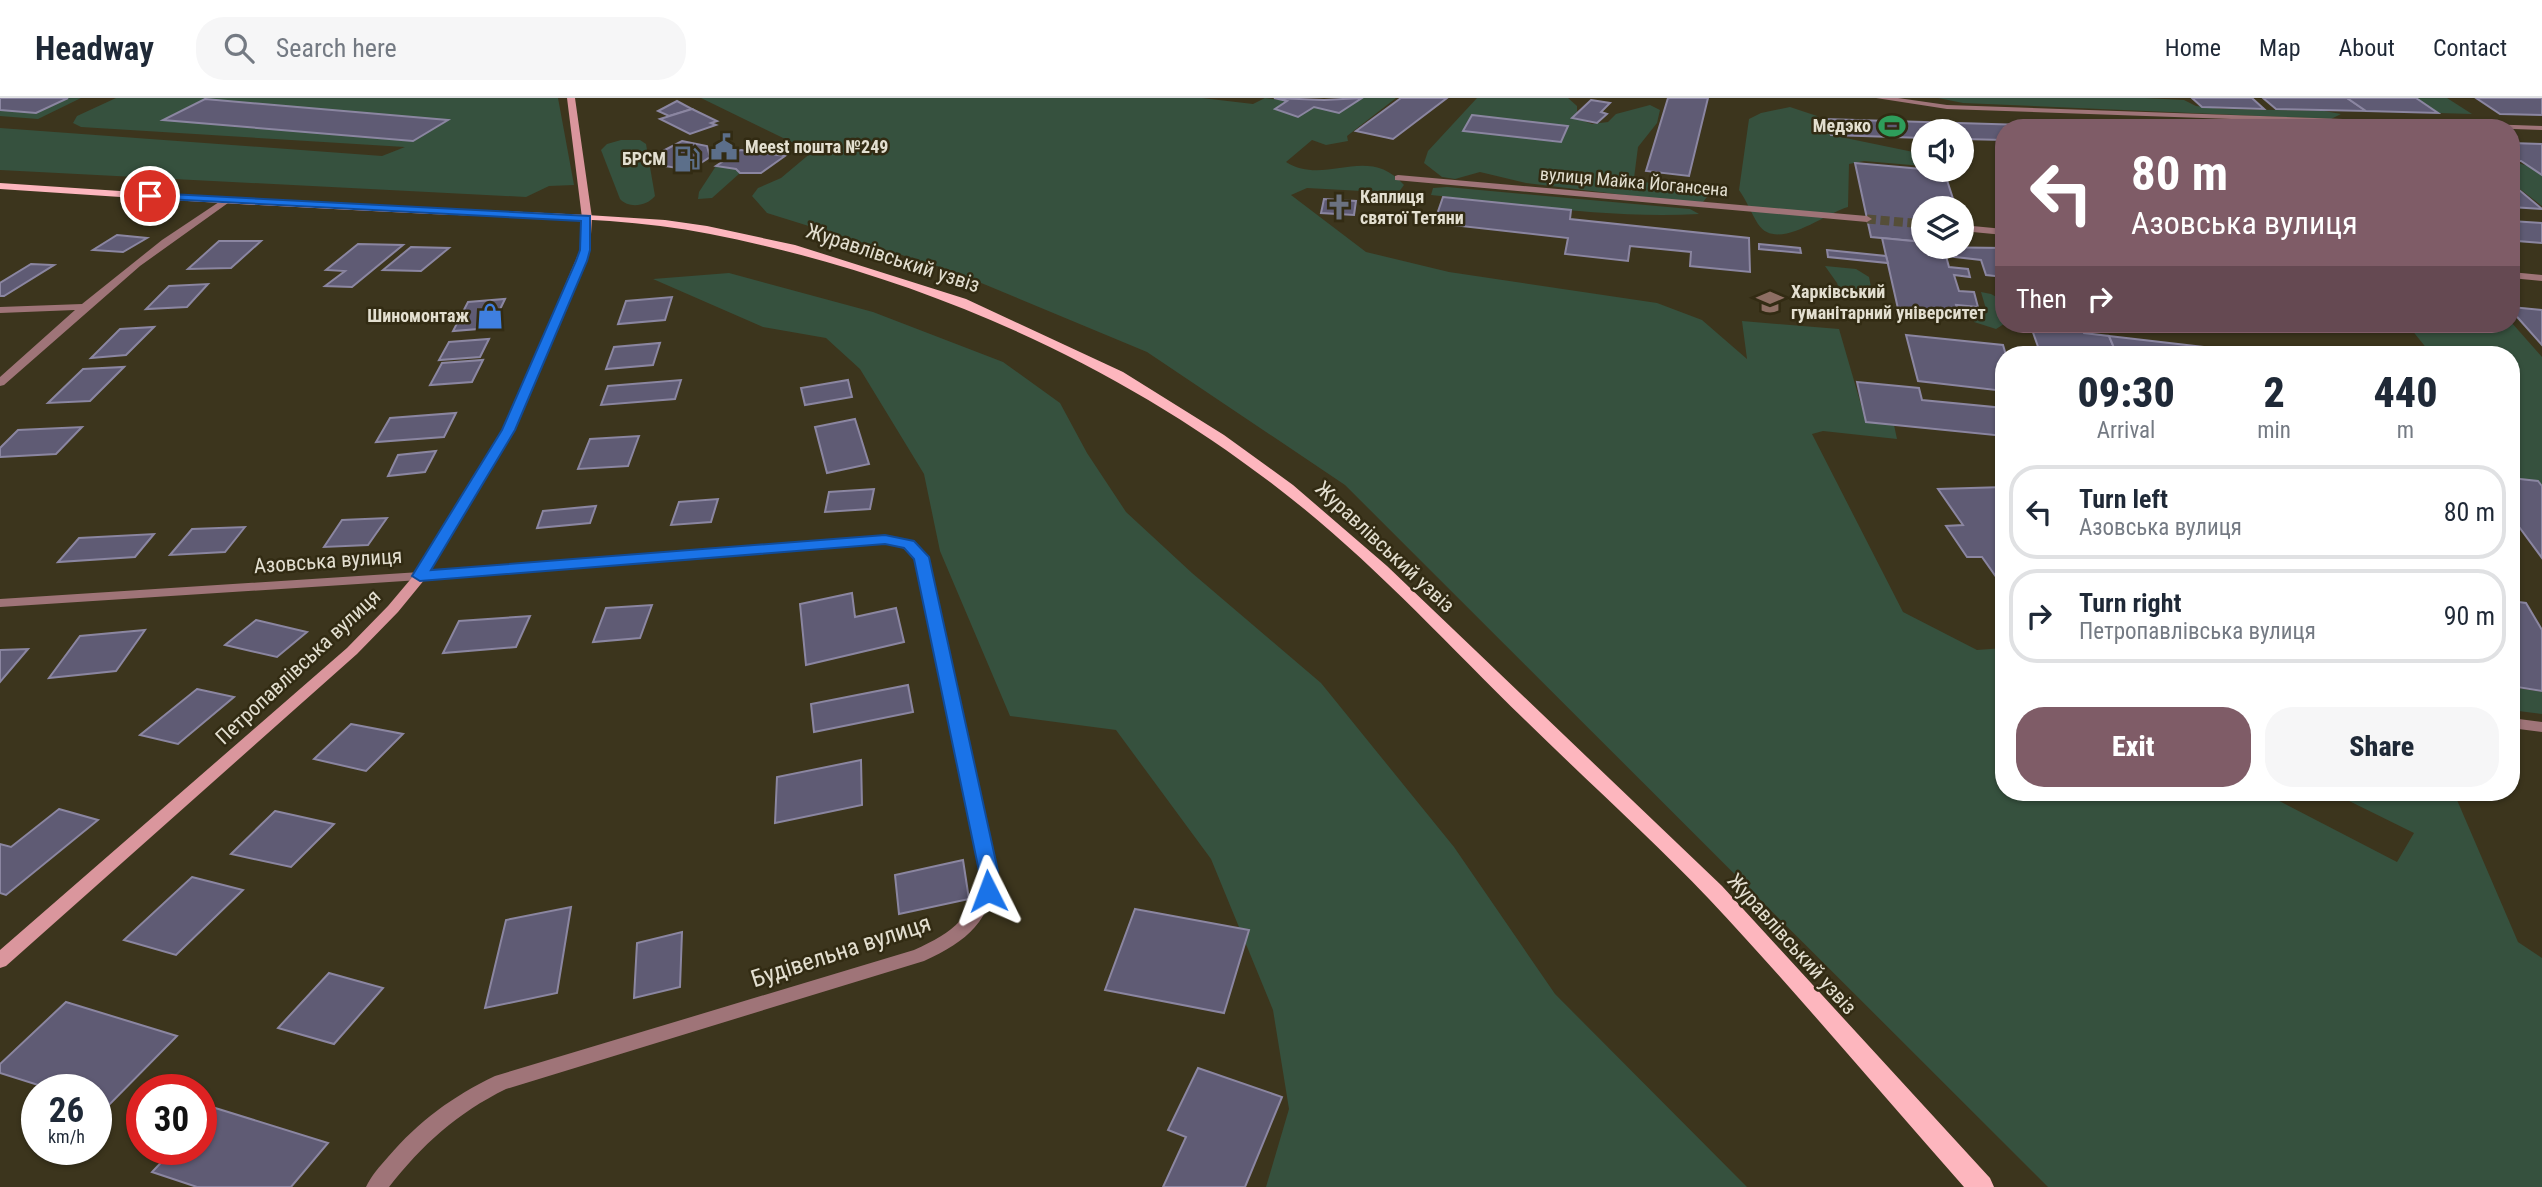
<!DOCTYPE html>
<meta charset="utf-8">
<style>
body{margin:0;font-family:"Roboto Condensed",sans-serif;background:#f6f6f7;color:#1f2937;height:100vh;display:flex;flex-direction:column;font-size:26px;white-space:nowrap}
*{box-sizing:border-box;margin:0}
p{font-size:23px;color:#747a83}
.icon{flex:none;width:38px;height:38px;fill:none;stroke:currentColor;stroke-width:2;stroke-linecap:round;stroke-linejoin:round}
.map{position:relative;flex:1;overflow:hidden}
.side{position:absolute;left:1995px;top:248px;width:525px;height:455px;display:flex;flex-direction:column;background:#fff;border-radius:28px;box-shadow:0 2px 5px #0004}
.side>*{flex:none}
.hud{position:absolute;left:1995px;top:21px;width:525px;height:214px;border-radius:28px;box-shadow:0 2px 5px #0004;background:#7f5c67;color:#fff;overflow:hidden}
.controls{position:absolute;left:1911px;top:21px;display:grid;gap:14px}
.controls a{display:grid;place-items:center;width:63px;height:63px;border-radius:50%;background:#fff;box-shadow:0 2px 5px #0004;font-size:35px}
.speed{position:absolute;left:21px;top:976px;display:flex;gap:14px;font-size:35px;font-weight:700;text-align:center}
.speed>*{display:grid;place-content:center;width:91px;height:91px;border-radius:50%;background:#fff;box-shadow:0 2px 5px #0004;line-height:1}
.speed small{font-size:18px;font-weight:400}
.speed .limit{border:10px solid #d22;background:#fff;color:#111}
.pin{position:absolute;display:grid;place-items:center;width:60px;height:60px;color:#fff;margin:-30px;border:4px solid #fff;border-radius:50%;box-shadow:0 2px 7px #0007}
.me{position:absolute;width:77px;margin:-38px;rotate:357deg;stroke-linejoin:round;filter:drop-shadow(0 0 5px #0008)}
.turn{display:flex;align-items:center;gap:24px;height:147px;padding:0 21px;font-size:32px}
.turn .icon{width:91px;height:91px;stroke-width:2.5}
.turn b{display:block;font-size:49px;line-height:60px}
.then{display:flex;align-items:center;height:66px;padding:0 21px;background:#0003;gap:14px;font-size:26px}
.eta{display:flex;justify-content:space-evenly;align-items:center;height:119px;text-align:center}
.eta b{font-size:42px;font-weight:800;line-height:49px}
.cta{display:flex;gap:14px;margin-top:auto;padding:14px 21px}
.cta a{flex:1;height:80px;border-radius:28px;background:#7f5c67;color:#fff;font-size:28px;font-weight:800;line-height:80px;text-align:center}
.cta a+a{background:#f6f6f7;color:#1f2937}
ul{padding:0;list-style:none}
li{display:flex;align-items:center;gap:21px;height:94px;margin:0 14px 10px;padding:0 7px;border:4px solid #e0e1e3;border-radius:28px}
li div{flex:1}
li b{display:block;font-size:26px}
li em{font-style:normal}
header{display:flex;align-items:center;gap:42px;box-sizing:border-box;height:98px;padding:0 35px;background:#fff;border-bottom:2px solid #e0e1e3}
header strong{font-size:33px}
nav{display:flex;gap:38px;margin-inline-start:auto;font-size:24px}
.search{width:490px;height:63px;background:#f6f6f7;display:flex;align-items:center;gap:18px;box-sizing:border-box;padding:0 24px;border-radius:28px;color:#747a83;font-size:26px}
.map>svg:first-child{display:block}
</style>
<header>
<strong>Headway</strong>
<div class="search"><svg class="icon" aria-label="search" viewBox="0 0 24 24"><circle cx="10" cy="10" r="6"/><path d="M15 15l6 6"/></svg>Search here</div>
<nav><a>Home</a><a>Map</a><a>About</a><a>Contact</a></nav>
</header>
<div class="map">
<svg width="2542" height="1089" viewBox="0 0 2542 1089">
<rect width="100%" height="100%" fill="#3c351d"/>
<g fill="#36513e">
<polygon points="0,0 81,0 38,21 0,18"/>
<polygon points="116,0 558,0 574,87 549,88 526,99 0,72 0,30 382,58 405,49 81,29 73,25 77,18"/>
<path d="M701,0H1202L1253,6L1265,0L1313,6L1342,0H1396L1347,38L1348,43L1326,47L1312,42L1286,64C1326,89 1367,45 1404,87L1398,95L1307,90L1291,97L1366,154L1449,174L1657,205L1702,222L1747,261L1742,223L1839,231L1866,324L1894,327L1897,341L1823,333L1812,336L1903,514L1977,552L2004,550V695H2264L2397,764L2414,735L2339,698L2341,695H2454L2518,844L2542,860V1089H2048L1345,387L1147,254L950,172L767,115L752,98L758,90L781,80L812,54Z"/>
<path d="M1477,0H1568L1577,8V15L1572,19L1592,26L1608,24L1616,16L1650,7L1660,12L1657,25L1638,49L1634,80C1658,90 1683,89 1707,99L1703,104L1665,102L1526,85L1480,74L1455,81L1442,79L1424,65L1428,53Z"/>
<polygon points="1938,0 2145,0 2184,2 2196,8 2222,11 2324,13 2341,16 2331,21 1963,5"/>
<polygon points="2416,0 2447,0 2472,16 2438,15"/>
<path d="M1790,9L1817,18L1831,37L1923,56V68L1864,63L1849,66L1848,109C1825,115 1777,155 1758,126C1751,115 1747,103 1739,92L1749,21L1761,15Z"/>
<path d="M621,42H640L646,46L655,98C647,108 629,111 620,101L601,52L607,46Z"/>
<polygon points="2511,63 2542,72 2542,108 2511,84"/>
<polygon points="716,68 736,71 740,75 712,100 698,101 699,94"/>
<path d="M1447,89L1690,111L1699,116C1610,121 1519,106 1431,97L1433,90Z"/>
<polygon points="1825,168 1856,171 1869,179 1871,189 1853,202 1842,200 1837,185"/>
<polygon points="729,175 873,214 1003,264 1060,305 1087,355 1126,414 1192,475 1321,585 1454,749 1555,896 1747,1089 1266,1089 1289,1011 1273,912 1211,761 1116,632 1010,618 940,453 924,376 860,271 826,240 763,229 653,181"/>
<polygon points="1981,194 1991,196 2004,203 2004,226 1996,231 1974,224 1972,216 1986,211"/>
<polygon points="2511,224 2542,259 2542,398 2536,389 2511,380 2511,257 2432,257 2407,226"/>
<polygon points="2511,589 2542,594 2542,616 2511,612"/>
</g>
<g fill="#5f5b74" stroke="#8b86a1" stroke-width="2">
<polygon points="0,0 68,0 36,15 0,12"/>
<polygon points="1274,0 1324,2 1362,0 1339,15 1314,9 1298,19 1275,11 1287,3"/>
<polygon points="1401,0 1447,0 1393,41 1356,33"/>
<polygon points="1668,0 1708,0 1689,78 1646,73"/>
<polygon points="2192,0 2252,0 2264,11 2202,9"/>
<polygon points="2263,0 2347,0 2366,13 2276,11"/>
<polygon points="2347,0 2416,0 2438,15 2366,13"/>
<polygon points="2476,0 2542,0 2542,17 2500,16"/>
<polygon points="205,1 448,22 413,43 163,22"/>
<polygon points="1591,2 1610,5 1601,14 1607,16 1597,25 1572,20"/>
<polygon points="677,3 692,11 669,18 658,13"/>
<polygon points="692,11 717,23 711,25 716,27 690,36 660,21"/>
<polygon points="1472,17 1568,28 1561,44 1463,33"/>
<polygon points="1823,21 2057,28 2058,30 2004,30 2004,42 1962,41 1962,33 1923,33 1923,40 1831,37"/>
<polygon points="2057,26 2131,30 2060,30"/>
<polygon points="682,43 707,48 710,59 690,72 658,67 659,55"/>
<polygon points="2511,45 2542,46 2542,77 2521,63 2511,63"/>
<polygon points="741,52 785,58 761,75 740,75 736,71 716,68 728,60 726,56"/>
<polygon points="1855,65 1944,73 1956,110 1923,110 1923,144 1871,139"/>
<polygon points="2511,86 2512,86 2542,111 2511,109"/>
<polygon points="1443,99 1571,112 1570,121 1749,140 1750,174 1690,168 1691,154 1630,148 1628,163 1565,156 1568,140 1434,125"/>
<polygon points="1324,101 1356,103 1354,117 1321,115"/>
<polygon points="2511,123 2542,125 2542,145 2517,143 2511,137"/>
<polygon points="117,137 147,140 123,154 93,152"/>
<polygon points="1882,140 1923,144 1923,149 2004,150 2004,179 1986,177 1981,162 1946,158 1949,169 1968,171 1970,179 1954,177 1959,193 1974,194 1978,209 1956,207 1960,221 1899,215"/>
<polygon points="219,143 261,143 231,170 188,171"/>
<polygon points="358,146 403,147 352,189 325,188 345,173 326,172"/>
<polygon points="1759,146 1800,150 1801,155 1759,151"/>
<polygon points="411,149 449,150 421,173 383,172"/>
<polygon points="1827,152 1886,158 1888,165 1828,159"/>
<polygon points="31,166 54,167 4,198 0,198 0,185"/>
<polygon points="208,186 187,209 146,211 169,188"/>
<polygon points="672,199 665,222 618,226 626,203"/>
<polygon points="505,201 491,230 453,233 468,204"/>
<polygon points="2511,209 2542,212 2542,247 2511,212"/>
<polygon points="2030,226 2081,226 2084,235 2109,238 2117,257 2041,257"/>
<polygon points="154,229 126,257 91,260 120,231"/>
<polygon points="1906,237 2003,247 2006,257 2004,257 2004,293 1918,283"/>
<polygon points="2109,238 2212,250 2215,257 2117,257"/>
<polygon points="489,241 480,259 439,262 449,244"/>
<polygon points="660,245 653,267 606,271 614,249"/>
<polygon points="483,262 472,284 430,287 442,265"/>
<polygon points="124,269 90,303 48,305 83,271"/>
<polygon points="681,282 675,301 601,307 608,288"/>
<polygon points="848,282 852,299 805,307 801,290"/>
<polygon points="1857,284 1919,290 1922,302 2004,310 2004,338 1866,324"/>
<polygon points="456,315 444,339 376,344 390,320"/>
<polygon points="855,321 869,366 827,375 815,329"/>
<polygon points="82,329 56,356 0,359 0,350 18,332"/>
<polygon points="639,338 628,368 578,371 590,341"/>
<polygon points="436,353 425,374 388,378 398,357"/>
<polygon points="2511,380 2538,383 2542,388 2542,460 2511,418"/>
<polygon points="2004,389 2004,490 1982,459 1967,459 1946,428 1963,427 1938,391"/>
<polygon points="874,391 870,411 825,414 829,394"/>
<polygon points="718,401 711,424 671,427 679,404"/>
<polygon points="596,408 590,425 537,430 543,413"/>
<polygon points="387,420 368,447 324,449 342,422"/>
<polygon points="245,429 225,454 170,457 192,431"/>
<polygon points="154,436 135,459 58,464 79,440"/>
<polygon points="852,495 855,519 896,510 904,544 806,567 800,506"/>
<polygon points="2511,503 2526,505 2542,532 2542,593 2511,588"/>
<polygon points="652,507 640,540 593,544 606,510"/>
<polygon points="530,518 516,549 443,555 459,523"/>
<polygon points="256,522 307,534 277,559 225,547"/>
<polygon points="145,532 116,573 49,580 80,538"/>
<polygon points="28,551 0,584 0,552"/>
<polygon points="908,587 913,614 814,634 811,606"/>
<polygon points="197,591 234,599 178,646 140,637"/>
<polygon points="351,626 403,636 366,673 314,661"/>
<polygon points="861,662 862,707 775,725 777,679"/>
<polygon points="59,711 98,722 6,797 0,795 0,746 11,749"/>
<polygon points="275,713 334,726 291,769 231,756"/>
<polygon points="963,762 969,801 899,816 895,777"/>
<polygon points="192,779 243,792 176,857 124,842"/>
<polygon points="571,809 557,895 485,910 506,822"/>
<polygon points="1135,811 1249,832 1224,915 1105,892"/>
<polygon points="682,834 680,889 634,900 637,845"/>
<polygon points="329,875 383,890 334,946 278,930"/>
<polygon points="66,904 177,938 107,1009 96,1006 96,992 54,992 0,975 0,966"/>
<polygon points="1198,970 1282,999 1245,1089 1163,1089 1186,1039 1168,1032"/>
<polygon points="212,1009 328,1045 291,1089 197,1089 152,1074 173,1052 201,1052 201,1021"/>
</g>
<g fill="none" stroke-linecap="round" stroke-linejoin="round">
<polyline stroke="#554e38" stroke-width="9" stroke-dasharray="9 4.5" stroke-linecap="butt" points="1867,121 1923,126"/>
<g fill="#9f7478" fill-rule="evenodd">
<polygon points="1876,0 1898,0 1947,7 2542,28 2542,32 1947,11"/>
<polygon points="1398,77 1867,118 1872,121 1867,124 1395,82 1395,78"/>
<polygon points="225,100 230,103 228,105 140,168 4,287 0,288 0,279 75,212 0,215 0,209 82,206 162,142"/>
<polygon points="1962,127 2004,131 2004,137 1962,133"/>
<polygon points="2511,174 2542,177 2542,183 2511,180"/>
<path d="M885,438L915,445L928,459L997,773C991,823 968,843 924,863L506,991C457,1015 422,1047 389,1089H366C371,1078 380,1068 388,1059C419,1023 453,998 495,978L914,852C954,834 974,819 981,773L915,459L901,449L885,446L420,482L0,509V501L420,474Z"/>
<polygon points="2511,620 2542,624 2542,634 2511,630"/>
</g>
<polygon fill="#da969d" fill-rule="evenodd" points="567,0 575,0 592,120 590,152 515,332 425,481 398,514 357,556 6,868 0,870 0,852 347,550 388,508 415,476 503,332 580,152 582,120"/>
<path fill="#fdb6be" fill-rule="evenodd" d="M0,85L225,100L587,117L665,122L707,128L795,147L966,201L1123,274L1224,337L1293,387L1387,468L1722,788L1990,1080L1994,1089H1964C1879,993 1797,895 1709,801C1650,739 1586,682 1525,622C1445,544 1368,459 1279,391C1113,262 915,176 710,136C619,118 523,120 431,116C287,109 144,101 0,91Z"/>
</g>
<polygon fill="#1a73e8" stroke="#114b97" stroke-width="2" points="150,95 590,118 590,152 587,163 515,332 431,472 885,437 914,443 929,459 998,773 994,798 988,800 981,798 978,793 979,773 914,461 904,450 885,446 420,483 412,478 502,332 576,163 580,152 581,123 146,100 146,96"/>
<defs>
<g id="stadium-bare" transform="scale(2.1)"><path d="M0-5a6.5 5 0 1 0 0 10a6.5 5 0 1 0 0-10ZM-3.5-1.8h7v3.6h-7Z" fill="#2e9e5b" stroke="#322b13" stroke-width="2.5" paint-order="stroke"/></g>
<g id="civic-bare" transform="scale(2.1)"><path d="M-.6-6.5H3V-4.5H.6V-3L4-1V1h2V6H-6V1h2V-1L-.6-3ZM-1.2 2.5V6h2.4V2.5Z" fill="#5c6f8a" stroke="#322b13" stroke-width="2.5" paint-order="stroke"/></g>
<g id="fuel-bare" transform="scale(2.1)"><path d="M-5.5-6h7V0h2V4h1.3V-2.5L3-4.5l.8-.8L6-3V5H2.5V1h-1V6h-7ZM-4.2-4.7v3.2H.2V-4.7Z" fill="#5c6f8a" stroke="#322b13" stroke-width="2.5" paint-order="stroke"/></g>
<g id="church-bare" transform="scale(2.1)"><path d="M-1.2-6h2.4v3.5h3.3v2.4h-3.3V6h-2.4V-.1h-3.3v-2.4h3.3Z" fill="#6b7280" stroke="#322b13" stroke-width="2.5" paint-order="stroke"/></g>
<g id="university-bare" transform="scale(2.1)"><path d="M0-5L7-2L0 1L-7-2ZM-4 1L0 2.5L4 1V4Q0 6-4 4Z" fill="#8d6e63" stroke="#322b13" stroke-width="2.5" paint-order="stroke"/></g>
<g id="shop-bare" transform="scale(2.1)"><path d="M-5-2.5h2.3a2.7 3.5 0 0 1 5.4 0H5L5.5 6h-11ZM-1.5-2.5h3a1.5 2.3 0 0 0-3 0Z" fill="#3f7fe0" stroke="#322b13" stroke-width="2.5" paint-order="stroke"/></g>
</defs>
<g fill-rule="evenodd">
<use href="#stadium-bare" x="1892" y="28"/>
<use href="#civic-bare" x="724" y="49"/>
<use href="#fuel-bare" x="687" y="61"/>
<use href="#church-bare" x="1339" y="109"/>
<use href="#university-bare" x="1770" y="204"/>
<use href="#shop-bare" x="490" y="218"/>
</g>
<g text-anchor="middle" stroke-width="5" stroke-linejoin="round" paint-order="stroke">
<g font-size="18" font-weight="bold" fill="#e3dfd0" stroke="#322b13" text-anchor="end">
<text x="1871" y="34">Медэко</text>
<text x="745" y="55" text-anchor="start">Meest пошта №249</text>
<text x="666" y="67">БРСМ</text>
<text x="1360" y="105" text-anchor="start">Каплиця<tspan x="1360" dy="21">святої Тетяни</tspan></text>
<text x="1791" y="200" text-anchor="start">Харківський<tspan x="1791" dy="21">гуманітарний університет</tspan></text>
<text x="469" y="224">Шиномонтаж</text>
</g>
<g font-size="18" fill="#e3dfd0" stroke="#322b13">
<text transform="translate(1634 84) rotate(5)" y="6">вулиця Майка Йогансена</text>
</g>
<g font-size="21" fill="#e3dfd0" stroke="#322b13">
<text transform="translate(893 160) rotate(18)" y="7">Журавлівський узвіз</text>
<text transform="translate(1385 449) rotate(43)" y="7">Журавлівський узвіз</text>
<text transform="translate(328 463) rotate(-4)" y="7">Азовська вулиця</text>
<text transform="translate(298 569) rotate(-43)" y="7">Петропавлівська вулиця</text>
<text transform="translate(1792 846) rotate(48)" y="7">Журавлівський узвіз</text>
</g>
<g font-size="24" fill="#e3dfd0" stroke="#322b13">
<text transform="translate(841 853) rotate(-18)" y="8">Будівельна вулиця</text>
</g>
</g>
</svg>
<div class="controls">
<a><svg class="icon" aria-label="sound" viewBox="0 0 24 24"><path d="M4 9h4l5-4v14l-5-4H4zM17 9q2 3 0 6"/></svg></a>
<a><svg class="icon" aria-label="layers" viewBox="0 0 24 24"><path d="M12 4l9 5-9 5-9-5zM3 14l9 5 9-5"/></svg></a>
</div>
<div class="speed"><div>26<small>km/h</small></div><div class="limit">30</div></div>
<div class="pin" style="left:150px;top:98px;background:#d93025"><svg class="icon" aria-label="arrive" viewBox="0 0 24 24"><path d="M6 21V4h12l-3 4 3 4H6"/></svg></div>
<svg class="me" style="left:988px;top:793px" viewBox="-20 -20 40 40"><path d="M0-17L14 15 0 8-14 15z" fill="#1a73e8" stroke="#fff" stroke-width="4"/></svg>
<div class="hud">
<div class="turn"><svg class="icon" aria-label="left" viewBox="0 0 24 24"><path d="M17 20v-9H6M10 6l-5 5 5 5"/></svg><div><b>80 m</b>Азовська вулиця</div></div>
<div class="then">Then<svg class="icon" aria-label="right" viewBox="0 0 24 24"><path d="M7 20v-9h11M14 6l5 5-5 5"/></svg></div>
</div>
<section class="side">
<div class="eta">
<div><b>09:30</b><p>Arrival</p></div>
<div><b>2</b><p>min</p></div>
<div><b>440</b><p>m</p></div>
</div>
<ul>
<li><svg class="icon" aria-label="left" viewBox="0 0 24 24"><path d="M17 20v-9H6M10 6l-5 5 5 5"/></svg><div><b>Turn left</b><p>Азовська вулиця</p></div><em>80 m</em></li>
<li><svg class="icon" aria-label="right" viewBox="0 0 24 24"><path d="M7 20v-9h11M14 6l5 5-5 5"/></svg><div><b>Turn right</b><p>Петропавлівська вулиця</p></div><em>90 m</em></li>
</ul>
<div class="cta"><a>Exit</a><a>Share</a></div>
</section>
</div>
